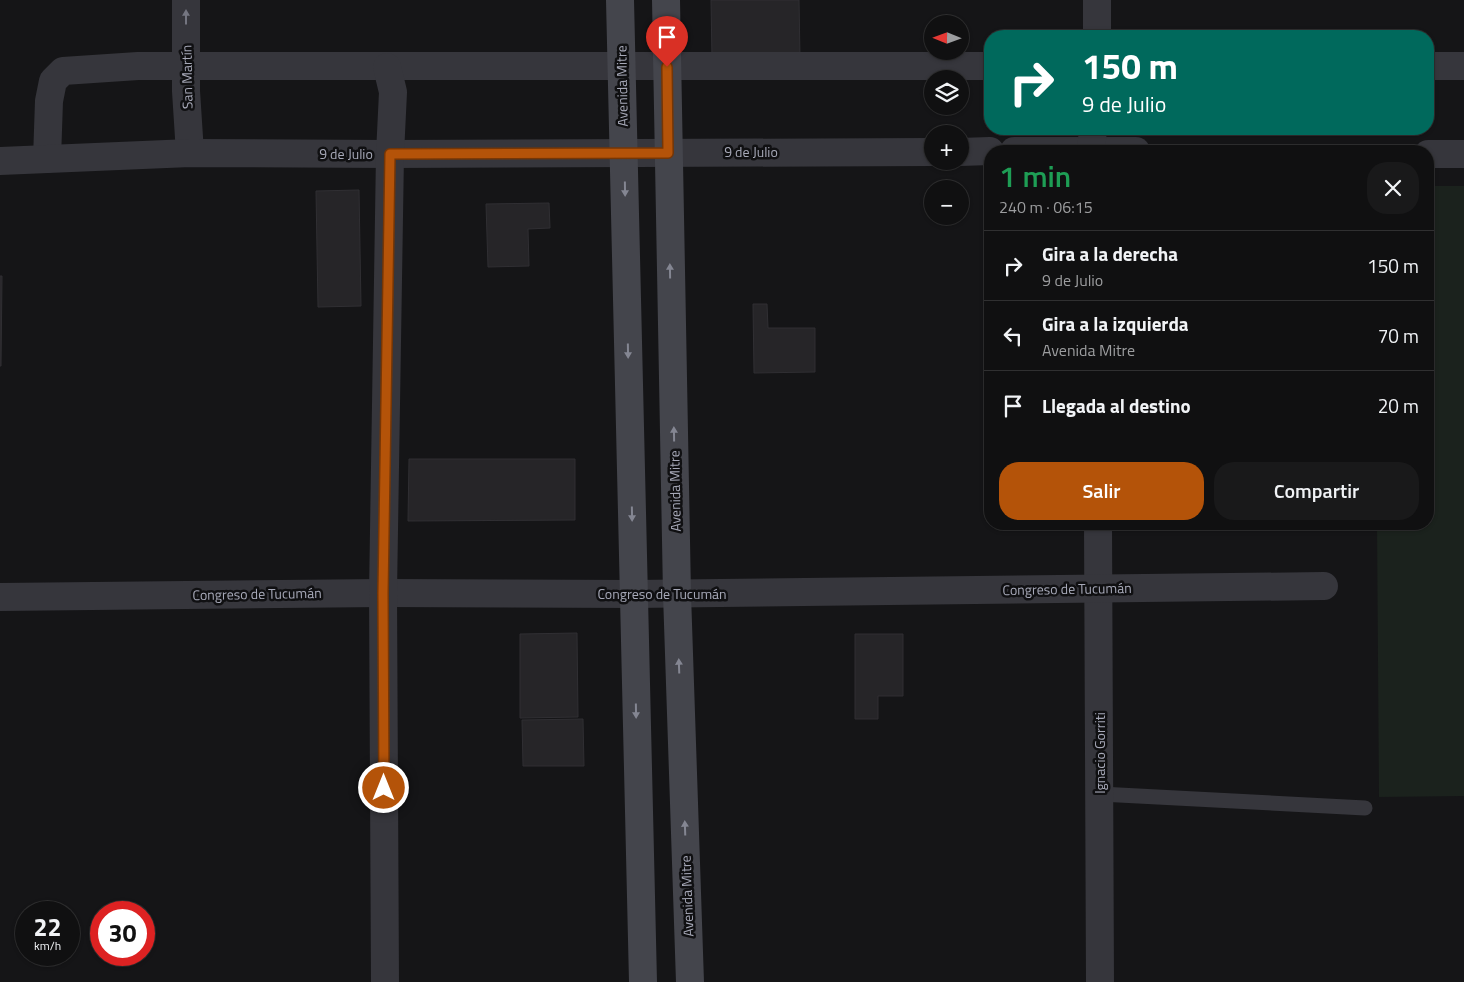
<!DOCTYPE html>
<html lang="es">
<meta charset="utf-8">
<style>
body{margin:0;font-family:"Titillium Web",sans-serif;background:#19191a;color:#f1f3f6;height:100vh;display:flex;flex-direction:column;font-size:19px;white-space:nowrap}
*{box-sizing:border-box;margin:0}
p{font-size:16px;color:#9c9d9f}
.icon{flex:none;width:28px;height:28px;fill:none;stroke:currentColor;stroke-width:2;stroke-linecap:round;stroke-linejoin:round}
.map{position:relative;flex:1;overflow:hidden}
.side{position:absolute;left:984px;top:145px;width:450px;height:385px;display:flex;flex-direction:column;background:#101011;border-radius:20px;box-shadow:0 1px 4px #0004,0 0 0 1px #303031}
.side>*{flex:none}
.hud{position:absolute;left:984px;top:30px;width:450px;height:105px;border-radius:20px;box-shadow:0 1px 4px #0004,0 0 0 1px #303031;background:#00695c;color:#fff;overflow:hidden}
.needle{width:32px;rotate:271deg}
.fabs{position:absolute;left:924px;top:15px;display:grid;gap:10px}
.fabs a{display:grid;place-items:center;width:45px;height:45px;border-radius:50%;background:#101011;box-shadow:0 1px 4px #0004,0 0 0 1px #303031;font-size:25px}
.speed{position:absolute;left:15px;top:901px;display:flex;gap:10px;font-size:25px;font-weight:700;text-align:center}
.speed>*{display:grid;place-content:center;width:65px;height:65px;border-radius:50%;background:#101011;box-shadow:0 1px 4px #0004,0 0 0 1px #303031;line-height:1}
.speed small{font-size:12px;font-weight:400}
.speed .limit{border:8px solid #d22;background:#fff;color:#111}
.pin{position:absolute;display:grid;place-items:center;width:42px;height:42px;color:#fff;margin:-51px -21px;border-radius:50% 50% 50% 0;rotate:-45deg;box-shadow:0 0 5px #0007}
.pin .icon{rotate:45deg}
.me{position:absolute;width:55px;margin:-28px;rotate:0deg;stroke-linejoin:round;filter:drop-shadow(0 0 4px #0008)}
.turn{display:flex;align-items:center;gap:18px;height:105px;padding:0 15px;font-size:22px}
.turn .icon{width:65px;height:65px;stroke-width:2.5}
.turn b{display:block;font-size:35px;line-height:42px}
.round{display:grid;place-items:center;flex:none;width:52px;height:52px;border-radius:20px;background:#19191a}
.overview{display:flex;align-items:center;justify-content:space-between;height:85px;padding:0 15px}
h1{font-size:30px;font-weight:600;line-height:38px;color:#1e9e55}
.primary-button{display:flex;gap:10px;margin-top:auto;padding:10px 15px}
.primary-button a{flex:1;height:58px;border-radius:20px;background:#b45309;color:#fff;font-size:20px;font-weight:600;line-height:58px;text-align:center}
.primary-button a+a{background:#19191a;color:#f1f3f6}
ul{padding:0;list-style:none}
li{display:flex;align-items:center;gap:15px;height:70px;padding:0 15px;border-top:1px solid #303031}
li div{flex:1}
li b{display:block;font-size:19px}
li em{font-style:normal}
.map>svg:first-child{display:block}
</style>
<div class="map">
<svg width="1464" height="982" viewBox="0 0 1464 982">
<rect width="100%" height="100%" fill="#151517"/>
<polygon fill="#1b221d" points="1428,186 1464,186 1464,796 1379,797 1377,524 1428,524"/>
<g fill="#262528" stroke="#302f33">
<polygon points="711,0 799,0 800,58 712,59"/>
<polygon points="359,190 361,306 318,307 316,191"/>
<polygon points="549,203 550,228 528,229 529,266 488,267 486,204"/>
<polygon points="0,276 2,276 1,366 0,366"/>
<polygon points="753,304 767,304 768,328 815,328 815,372 754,373"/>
<polygon points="409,459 575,459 575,520 408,521"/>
<polygon points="577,633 578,717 520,718 520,634"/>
<polygon points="855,634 903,634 903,696 878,696 878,719 855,719"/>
<polygon points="583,719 584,766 523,766 522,720"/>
</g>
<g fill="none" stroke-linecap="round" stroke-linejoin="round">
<polyline stroke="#36363c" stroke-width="15" points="1100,794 1365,808"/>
<g stroke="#36363c" stroke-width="28">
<polyline points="186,0 186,91 190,153"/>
<polyline points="1097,0 1097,36"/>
<polyline points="1428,66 1464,66"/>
<polyline points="1014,151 1136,151"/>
<polyline points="1091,151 1093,129"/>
<polyline points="960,152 990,151"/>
<polyline points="1428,154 1464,154"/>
<polyline points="47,159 49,101 53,81 63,71 138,66 990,66"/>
<polyline points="0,161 190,153 390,154 932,152"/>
<polyline points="1098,524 1100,982"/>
<polyline points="0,597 383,593 634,594 1324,586"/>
<polyline points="385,982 383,593 390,154 393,92 387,67"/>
</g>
<g stroke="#44454c" stroke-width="28">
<polyline points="620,0 643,982"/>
<polyline points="666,0 677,594 690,982"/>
</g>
</g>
<defs><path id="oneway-solid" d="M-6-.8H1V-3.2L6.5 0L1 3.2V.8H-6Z" transform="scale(1.25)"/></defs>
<use fill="#747580" href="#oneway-solid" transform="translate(186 17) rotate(-90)"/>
<g fill="#848692">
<use href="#oneway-solid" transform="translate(625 189) rotate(89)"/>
<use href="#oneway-solid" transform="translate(670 271) rotate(-91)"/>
<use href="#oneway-solid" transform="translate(628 351) rotate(89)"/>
<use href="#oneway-solid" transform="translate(674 434) rotate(-91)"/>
<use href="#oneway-solid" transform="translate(632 514) rotate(89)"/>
<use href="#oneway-solid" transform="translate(679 666) rotate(-92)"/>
<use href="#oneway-solid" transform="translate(636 711) rotate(89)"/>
<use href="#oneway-solid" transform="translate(685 828) rotate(-92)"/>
</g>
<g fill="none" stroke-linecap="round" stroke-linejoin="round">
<g stroke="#753606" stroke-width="12">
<polyline id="route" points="384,788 383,593 390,154 668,153 667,67"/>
</g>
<use href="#route" stroke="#b45309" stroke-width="9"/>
</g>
<g text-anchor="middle" stroke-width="5" stroke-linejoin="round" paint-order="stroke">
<g font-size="14" fill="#a7a9b8" stroke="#101012">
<text transform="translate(187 77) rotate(-91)" y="5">San Martín</text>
<text transform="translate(622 86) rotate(-91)" y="5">Avenida Mitre</text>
<text x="751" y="157">9 de Julio</text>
<text x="346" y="159">9 de Julio</text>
<text transform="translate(675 491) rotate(-91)" y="5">Avenida Mitre</text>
<text transform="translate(1067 589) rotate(-1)" y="5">Congreso de Tucumán</text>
<text transform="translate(257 594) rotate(-1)" y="5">Congreso de Tucumán</text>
<text x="662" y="599">Congreso de Tucumán</text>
<text transform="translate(1100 753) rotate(-90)" y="5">Ignacio Gorriti</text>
<text transform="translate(687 896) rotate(-92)" y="5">Avenida Mitre</text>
</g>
</g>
</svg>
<div class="fabs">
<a><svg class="needle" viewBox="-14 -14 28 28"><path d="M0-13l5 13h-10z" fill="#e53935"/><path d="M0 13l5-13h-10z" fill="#9c9d9f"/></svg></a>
<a><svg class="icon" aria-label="layers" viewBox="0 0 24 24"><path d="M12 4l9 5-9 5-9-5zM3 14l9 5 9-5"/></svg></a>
<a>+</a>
<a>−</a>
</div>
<div class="speed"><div>22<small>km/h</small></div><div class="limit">30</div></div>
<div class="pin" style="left:667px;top:67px;background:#d93025"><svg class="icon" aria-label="arrive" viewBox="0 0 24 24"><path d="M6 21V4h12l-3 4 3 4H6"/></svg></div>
<svg class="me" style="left:384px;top:788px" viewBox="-20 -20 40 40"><circle r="17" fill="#b45309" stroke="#fff" stroke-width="3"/><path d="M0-11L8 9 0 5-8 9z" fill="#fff"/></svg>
<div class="hud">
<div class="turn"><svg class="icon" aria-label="right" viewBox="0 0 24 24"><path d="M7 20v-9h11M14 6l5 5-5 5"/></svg><div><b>150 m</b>9 de Julio</div></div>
</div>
<section class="side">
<div class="overview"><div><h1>1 min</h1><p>240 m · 06:15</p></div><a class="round"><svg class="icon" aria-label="close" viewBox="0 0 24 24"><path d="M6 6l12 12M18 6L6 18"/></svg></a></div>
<ul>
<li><svg class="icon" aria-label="right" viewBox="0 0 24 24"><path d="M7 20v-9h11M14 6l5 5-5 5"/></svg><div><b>Gira a la derecha</b><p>9 de Julio</p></div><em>150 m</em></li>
<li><svg class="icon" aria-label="left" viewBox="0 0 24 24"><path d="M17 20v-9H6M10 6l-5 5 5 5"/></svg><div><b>Gira a la izquierda</b><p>Avenida Mitre</p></div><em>70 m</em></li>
<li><svg class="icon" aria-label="arrive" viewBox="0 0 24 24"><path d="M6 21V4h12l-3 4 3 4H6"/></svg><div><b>Llegada al destino</b></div><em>20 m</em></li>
</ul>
<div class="primary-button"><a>Salir</a><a>Compartir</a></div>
</section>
</div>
